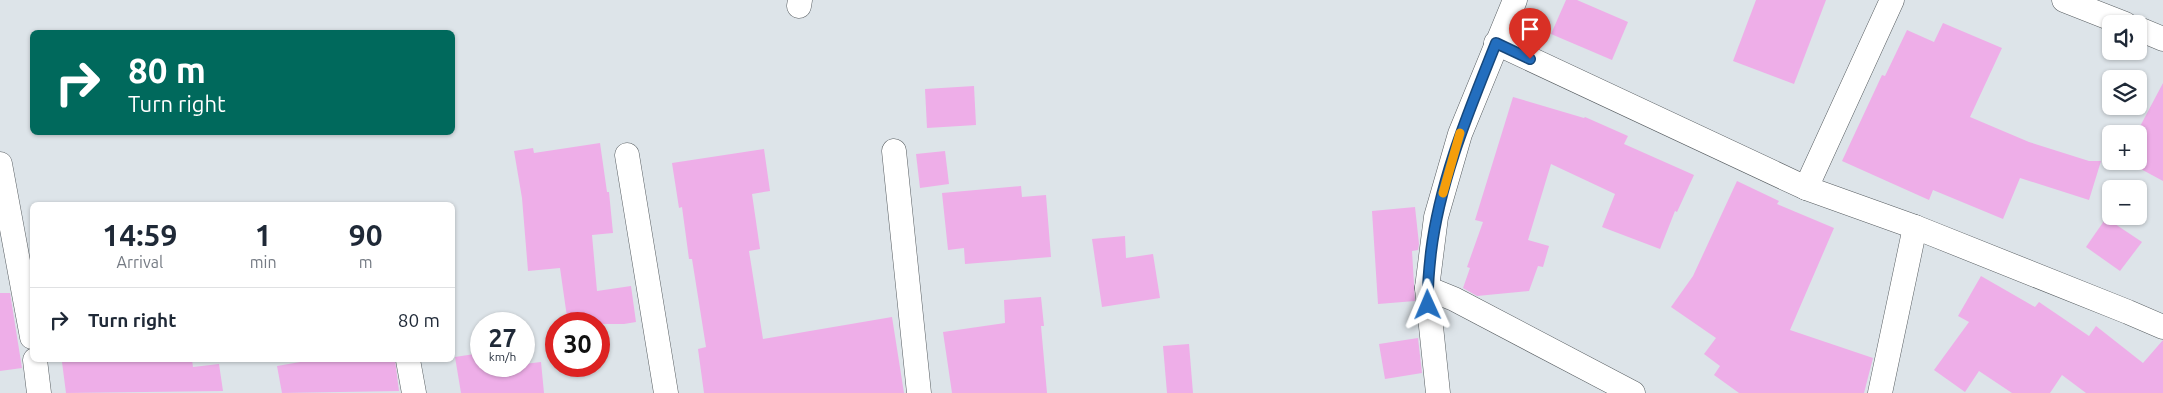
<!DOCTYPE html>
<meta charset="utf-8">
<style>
body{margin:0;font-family:Ubuntu,sans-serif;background:#f2f2f3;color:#1f2937;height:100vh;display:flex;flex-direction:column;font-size:19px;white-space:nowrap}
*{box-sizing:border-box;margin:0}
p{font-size:16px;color:#747a83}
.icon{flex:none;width:28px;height:28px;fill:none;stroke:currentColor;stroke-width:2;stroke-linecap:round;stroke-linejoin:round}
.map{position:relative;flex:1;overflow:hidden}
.sheet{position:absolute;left:30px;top:202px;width:425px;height:160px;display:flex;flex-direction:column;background:#fff;border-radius:8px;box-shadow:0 1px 4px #0004}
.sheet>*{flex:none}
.hud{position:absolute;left:30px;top:30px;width:425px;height:105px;border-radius:8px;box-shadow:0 1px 4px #0004;background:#00695c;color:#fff;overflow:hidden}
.fabs{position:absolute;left:2102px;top:15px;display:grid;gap:10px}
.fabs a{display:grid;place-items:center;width:45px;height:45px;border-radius:8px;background:#fff;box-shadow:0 1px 4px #0004;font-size:25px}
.speed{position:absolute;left:470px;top:312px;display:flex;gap:10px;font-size:25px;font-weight:700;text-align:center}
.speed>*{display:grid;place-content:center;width:65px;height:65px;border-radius:50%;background:#fff;box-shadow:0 1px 4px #0004;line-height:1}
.speed small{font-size:12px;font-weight:400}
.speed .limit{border:8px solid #d22;background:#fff;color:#111}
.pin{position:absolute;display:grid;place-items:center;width:42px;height:42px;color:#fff;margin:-51px -21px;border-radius:50% 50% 50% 0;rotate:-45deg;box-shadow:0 0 5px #0007}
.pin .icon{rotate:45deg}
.me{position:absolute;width:55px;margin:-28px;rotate:359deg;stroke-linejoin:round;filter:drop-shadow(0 0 4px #0008)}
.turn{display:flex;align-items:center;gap:18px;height:105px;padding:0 15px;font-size:22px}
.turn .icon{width:65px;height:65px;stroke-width:2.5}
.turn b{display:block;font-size:35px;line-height:42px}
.eta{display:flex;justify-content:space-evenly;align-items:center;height:85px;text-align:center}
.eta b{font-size:30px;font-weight:600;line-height:35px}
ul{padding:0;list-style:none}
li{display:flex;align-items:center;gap:15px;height:65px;padding:0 15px;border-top:1px solid #e0e1e3}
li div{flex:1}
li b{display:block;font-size:19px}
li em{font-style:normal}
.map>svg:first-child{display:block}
</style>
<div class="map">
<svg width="2163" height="393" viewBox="0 0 2163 393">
<rect width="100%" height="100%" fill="#dde4e9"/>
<g fill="#eeaee8">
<polygon points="1566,0 1577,0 1628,22 1612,60 1551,34"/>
<polygon points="1756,0 1826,0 1794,84 1733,61"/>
<polygon points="1943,23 2002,48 1970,117 2029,142 2089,161 2101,161 2089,200 2020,178 2003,219 1933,190 1929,200 1842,161 1882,75 1885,76 1907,30 1934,42"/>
<polygon points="2163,83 2163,181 2126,161 2139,161 2139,134 2136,134"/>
<polygon points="974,86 976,125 927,128 925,89"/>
<polygon points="1513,97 1584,118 1585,117 1628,136 1624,144 1694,175 1677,212 1675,211 1660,249 1602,227 1615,194 1551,164 1528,240 1549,246 1543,267 1538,266 1529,291 1477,296 1463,288 1470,268 1467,267 1483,222 1475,220"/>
<polygon points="600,143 607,192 609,192 613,233 592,235 597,291 631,286 636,322 624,324 568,324 560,268 528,271 522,198 514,151 533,148 534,153"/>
<polygon points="764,149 770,191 752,194 760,249 749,251 763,339 892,317 904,393 704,393 698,349 706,347 692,259 689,259 682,207 679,208 672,163"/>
<polygon points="945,151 949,184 920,188 916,154"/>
<polygon points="1737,181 1779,201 1777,204 1834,228 1790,330 1873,358 1864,393 1739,393 1714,375 1720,366 1704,354 1716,338 1671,307 1693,276"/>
<polygon points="1021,186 1022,197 1046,195 1051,257 965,264 964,248 948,250 942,193"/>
<polygon points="1415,207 1419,244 1418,250 1412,251 1415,301 1378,304 1372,211"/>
<polygon points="2106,218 2142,242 2120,271 2086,247"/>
<polygon points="1125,236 1126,258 1153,254 1160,298 1102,307 1092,239"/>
<polygon points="1981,276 2035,307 2039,302 2089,336 2096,326 2143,363 2163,340 2163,393 2086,393 2062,375 2050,393 2012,393 1979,371 1965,392 1934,370 1969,322 1958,316"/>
<polygon points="0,293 10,293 22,368 0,371"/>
<polygon points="1041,297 1044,326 1041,326 1047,393 952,393 943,332 1005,323 1004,300"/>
<polygon points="1418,338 1422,373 1385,379 1379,344"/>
<polygon points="1189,344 1193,393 1167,393 1163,346"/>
<polygon points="481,353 481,366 524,366 524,364 541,362 544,393 461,393 455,357"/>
<polygon points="77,360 192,360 193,367 219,364 223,391 66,393 62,362"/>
<polygon points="312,360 395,360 399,391 282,393 277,366"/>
</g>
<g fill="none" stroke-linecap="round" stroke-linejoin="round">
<g stroke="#575d61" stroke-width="25">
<g id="minor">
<polyline points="2064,0 2125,24"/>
<polyline points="799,6 800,0"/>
<polyline points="2139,29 2163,39"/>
<polyline points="1496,43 1806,188 1915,227 2128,312 2163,327"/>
<polyline points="894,151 919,393"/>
<polyline points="627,155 666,393"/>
<polyline points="0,164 32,337"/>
<polyline points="1806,188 1892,0"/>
<polyline points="1427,288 1454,299 1633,393"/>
<polyline points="35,360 39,393"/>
<polyline points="408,360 414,393"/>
<polyline points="1438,393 1427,288 1436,217 1460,134 1515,0"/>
<polyline points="1880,393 1915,227"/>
</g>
</g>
<use href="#minor" stroke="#fff" stroke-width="24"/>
</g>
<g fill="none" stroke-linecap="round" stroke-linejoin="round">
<g stroke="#17487c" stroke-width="12">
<path id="route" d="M1428,305C1427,287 1429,270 1431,252C1440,179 1469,111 1496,43L1530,59"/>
</g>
<use href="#route" stroke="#236ebe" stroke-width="9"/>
<polyline stroke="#f59e0b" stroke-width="9" points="1443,193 1460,133"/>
</g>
</svg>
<div class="fabs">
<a><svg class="icon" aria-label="sound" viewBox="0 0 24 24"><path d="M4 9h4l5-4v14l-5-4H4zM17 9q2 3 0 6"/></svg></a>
<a><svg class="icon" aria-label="layers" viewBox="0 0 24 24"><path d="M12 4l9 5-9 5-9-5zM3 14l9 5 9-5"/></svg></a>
<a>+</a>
<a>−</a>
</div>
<div class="speed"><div>27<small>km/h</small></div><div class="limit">30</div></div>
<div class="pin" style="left:1530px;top:59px;background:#d93025"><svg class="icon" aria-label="arrive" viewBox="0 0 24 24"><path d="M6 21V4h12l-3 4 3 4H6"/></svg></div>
<svg class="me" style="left:1428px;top:305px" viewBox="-20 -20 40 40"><path d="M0-17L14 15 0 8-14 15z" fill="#236ebe" stroke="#fff" stroke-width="4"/></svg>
<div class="hud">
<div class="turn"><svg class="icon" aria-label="right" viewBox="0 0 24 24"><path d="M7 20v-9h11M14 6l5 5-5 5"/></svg><div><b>80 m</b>Turn right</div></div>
</div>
<section class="sheet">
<div class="eta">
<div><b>14:59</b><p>Arrival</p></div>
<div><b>1</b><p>min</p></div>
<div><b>90</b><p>m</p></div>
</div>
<ul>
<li><svg class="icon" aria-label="right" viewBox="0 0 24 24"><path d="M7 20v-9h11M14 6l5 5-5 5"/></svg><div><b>Turn right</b></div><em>80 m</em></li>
</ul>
</section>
</div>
